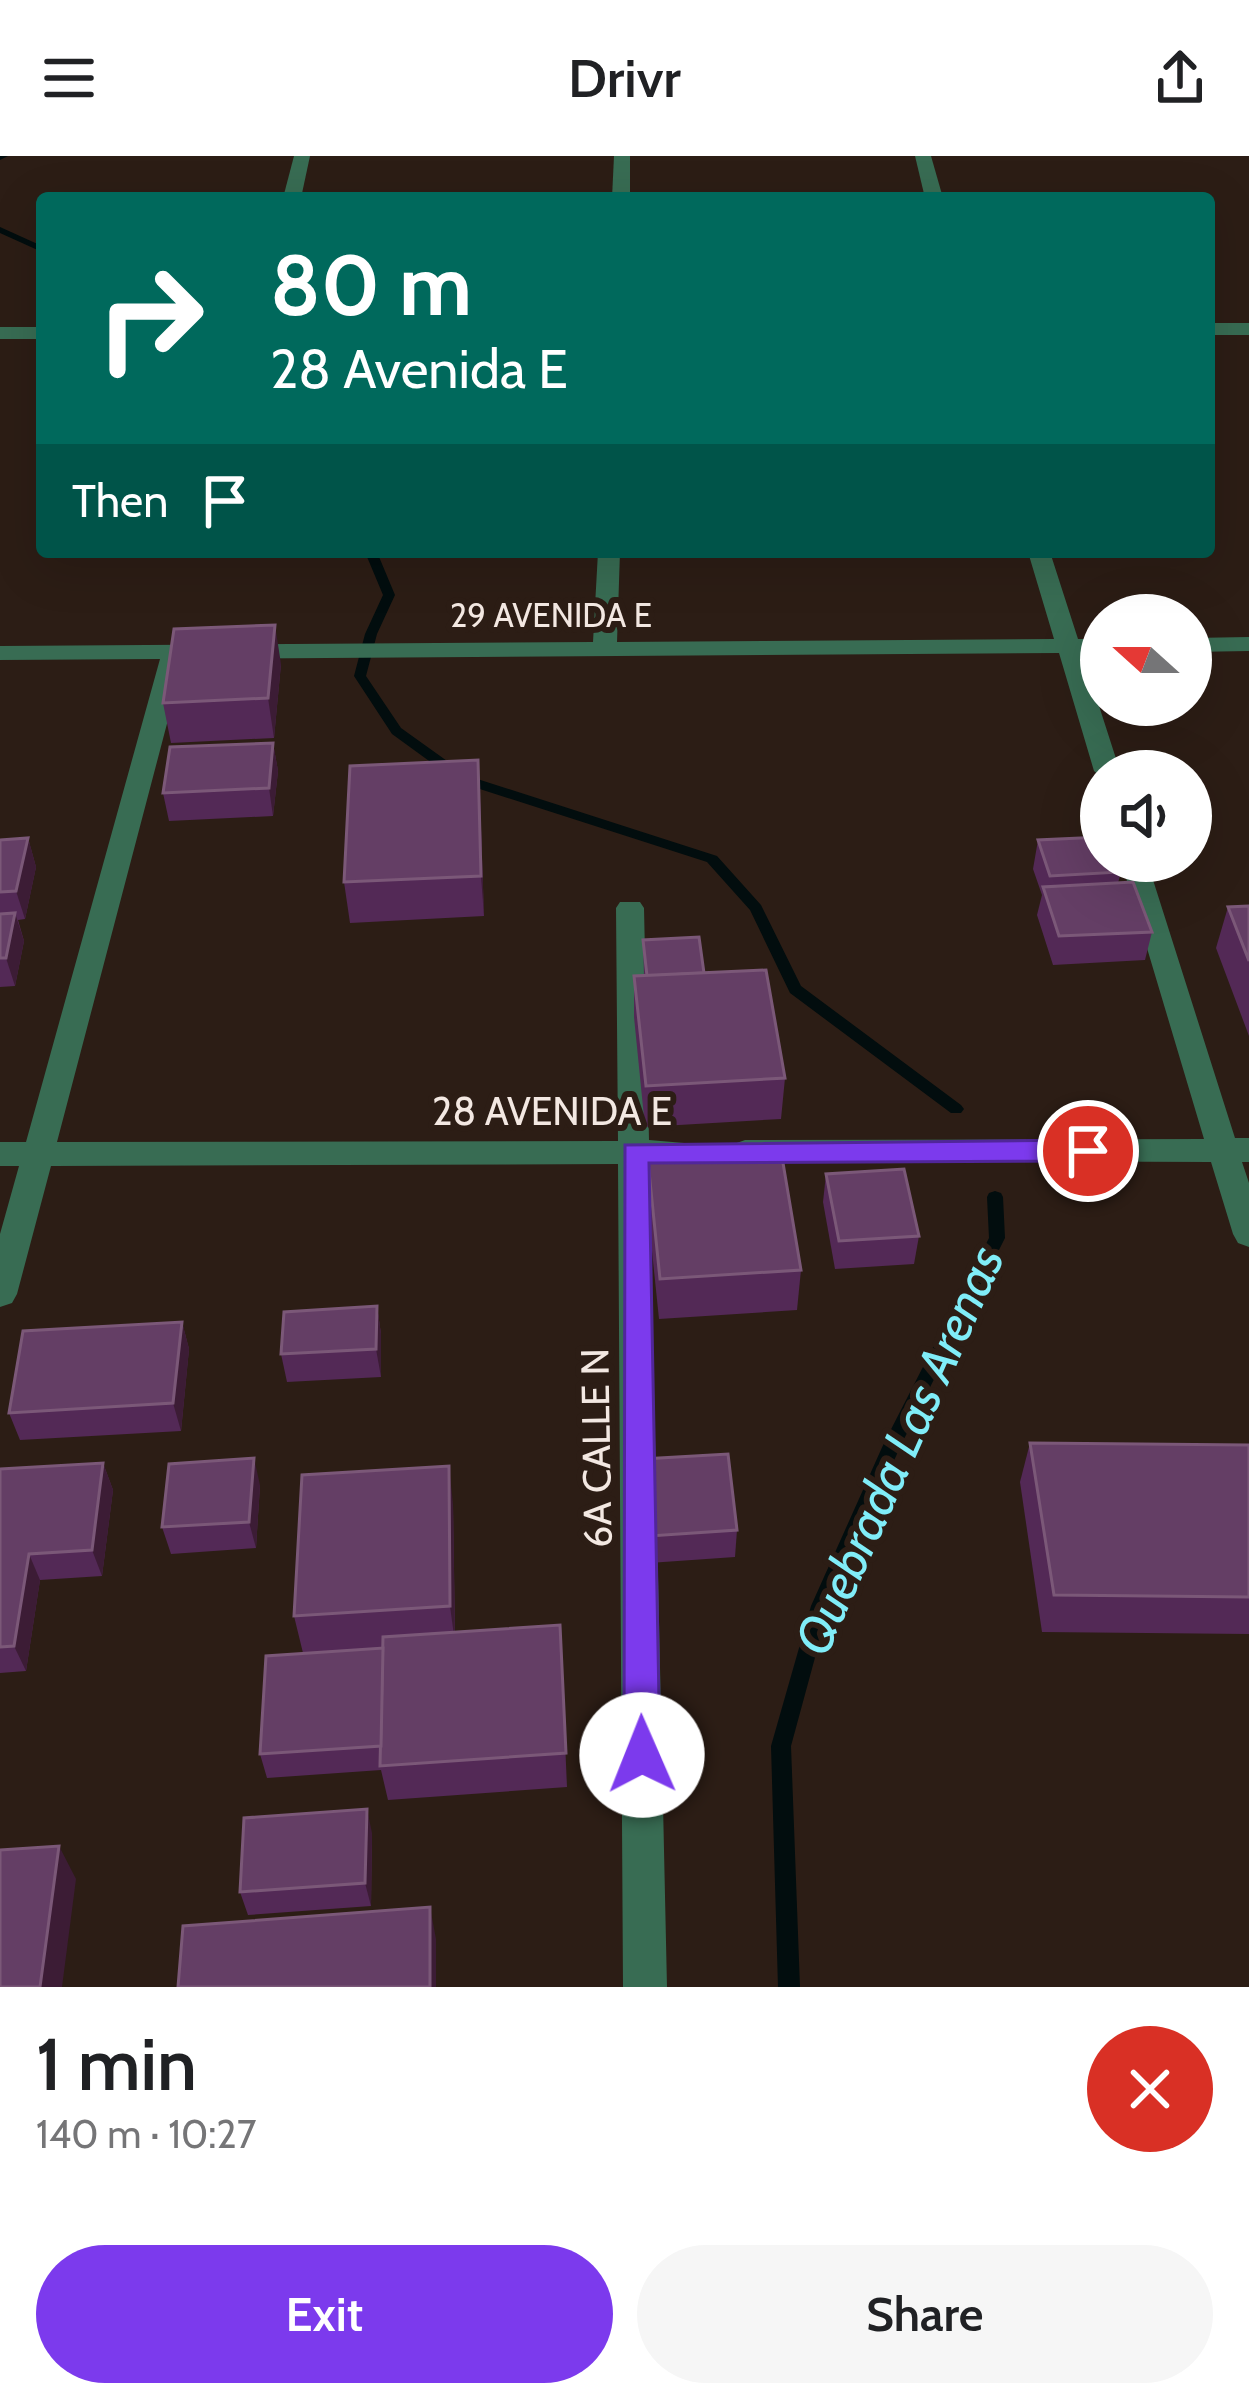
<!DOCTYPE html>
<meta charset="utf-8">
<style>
body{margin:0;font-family:Cabin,sans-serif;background:#f6f6f6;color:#202124;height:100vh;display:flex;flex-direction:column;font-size:45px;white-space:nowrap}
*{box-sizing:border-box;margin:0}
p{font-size:39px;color:#757577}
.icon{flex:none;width:66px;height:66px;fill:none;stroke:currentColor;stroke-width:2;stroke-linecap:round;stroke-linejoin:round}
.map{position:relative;height:1831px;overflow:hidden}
.sheet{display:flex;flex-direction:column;background:#fff;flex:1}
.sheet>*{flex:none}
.banner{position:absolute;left:36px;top:36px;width:1179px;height:366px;border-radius:12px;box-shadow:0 12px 48px #0002;background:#00695c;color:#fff;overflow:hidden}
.needle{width:78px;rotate:291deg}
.controls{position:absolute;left:1080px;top:438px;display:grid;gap:24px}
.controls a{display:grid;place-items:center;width:132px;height:132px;border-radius:50%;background:#fff;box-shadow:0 12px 48px #0002;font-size:60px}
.pin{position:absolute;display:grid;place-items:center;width:102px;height:102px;color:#fff;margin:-51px;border:6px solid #fff;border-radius:50%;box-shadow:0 3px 12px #0007}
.me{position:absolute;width:132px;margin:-66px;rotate:359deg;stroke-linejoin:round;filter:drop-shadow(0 0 9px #0008)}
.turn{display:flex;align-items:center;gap:42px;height:252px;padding:0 36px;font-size:54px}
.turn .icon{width:156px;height:156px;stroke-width:2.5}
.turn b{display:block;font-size:84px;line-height:102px}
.then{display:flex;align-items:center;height:114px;padding:0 36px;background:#0003;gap:24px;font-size:45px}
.round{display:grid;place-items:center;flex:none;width:126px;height:126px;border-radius:63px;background:#f6f6f6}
.head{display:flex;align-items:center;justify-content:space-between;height:204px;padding:0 36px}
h1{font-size:72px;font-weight:600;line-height:90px}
.action{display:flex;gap:24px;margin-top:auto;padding:24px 36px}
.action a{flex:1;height:138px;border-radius:72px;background:#7c3aed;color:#fff;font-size:48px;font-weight:600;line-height:138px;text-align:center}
.action a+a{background:#f6f6f6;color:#202124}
header{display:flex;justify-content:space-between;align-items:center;height:156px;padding:0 36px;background:#fff;font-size:54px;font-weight:600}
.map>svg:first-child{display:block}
</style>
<header><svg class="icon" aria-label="menu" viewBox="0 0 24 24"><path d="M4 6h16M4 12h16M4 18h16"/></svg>Drivr<svg class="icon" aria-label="share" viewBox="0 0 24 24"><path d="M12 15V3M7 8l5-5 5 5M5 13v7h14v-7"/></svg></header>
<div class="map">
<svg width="1249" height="1831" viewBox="0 0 1249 1831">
<rect width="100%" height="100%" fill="#2c1d15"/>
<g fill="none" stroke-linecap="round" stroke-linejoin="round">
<g fill="#020d0e" fill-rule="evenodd">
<polygon points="0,0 8,0 0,4"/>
<polygon points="0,71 42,90 42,96 0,77"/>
<polygon points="365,396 377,396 395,439 377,478 366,520 401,572 468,620 717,700 761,749 801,830 961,949 964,953 961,957 951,957 790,837 750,754 707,706 458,626 392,578 354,520 365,478 383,439"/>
<polygon points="995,1035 1001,1037 1003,1041 1005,1082 901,1289 829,1450 791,1590 800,1831 778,1831 771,1590 811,1450 884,1287 989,1082 987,1041 989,1037"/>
</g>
<g fill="#386c53" fill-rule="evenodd">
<polygon points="294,0 310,0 301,42 283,42"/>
<polygon points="614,0 630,0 630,42 612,42"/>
<polygon points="915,0 931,0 943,42 925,42"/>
<rect x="1209" y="167" width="40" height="12"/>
<rect x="0" y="171" width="42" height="12"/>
<polygon points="598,396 620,396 617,486 1054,483 1028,396 1050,396 1078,483 1101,483 1101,497 1082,497 1120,615 1101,615 1101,621 1094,615 1059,497 184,503 57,986 618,985 616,752 620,746 640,746 644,752 649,984 696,988 701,996 696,1004 649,1008 667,1831 623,1831 618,1008 51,1010 17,1138 12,1147 0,1151 0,1078 19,1010 0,1010 0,986 26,986 160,503 0,504 0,490 593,486"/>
<polygon points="1249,481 1249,495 1191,496 1191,482"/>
<polygon points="1121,705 1147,705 1235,982 1249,982 1249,1006 1242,1006 1249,1027 1249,1091 1238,1087 1233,1078 1211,1006 734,1004 729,996 734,988 745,984 1204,983"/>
</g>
</g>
<g fill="#532956">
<polygon points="281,508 274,582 171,587 163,547"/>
<polygon points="273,587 278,615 273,660 169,665 163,637"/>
<polygon points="480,644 484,760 350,767 344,726"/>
<polygon points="28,682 36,711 25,763 18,764 24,785 15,830 0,831 0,684"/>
<polygon points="1038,684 1121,716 1118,727 1152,776 1145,804 1053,809 1037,759 1042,739 1033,713"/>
<polygon points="1249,750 1249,880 1216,792 1228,751"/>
<polygon points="643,784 704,817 785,922 781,963 645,971 634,861 634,820 644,820"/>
<polygon points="647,996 801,1114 797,1154 659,1163 646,1037"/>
<polygon points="826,1018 919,1080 914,1108 835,1113 823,1046"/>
<polygon points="377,1150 381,1178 381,1221 287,1226 281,1198"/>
<polygon points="182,1166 189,1193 181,1275 20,1284 9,1257"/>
<polygon points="1030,1287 1249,1289 1249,1478 1042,1476 1020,1326"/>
<polygon points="643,1303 737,1374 735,1401 649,1407 643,1330"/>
<polygon points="103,1307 113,1334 102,1420 40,1424 26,1515 0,1517 0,1313"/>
<polygon points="260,1329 256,1392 171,1398 162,1371"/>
<polygon points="453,1348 455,1476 560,1469 567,1631 388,1644 381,1614 267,1622 260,1598 303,1497 294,1460"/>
<polygon points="372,1677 371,1750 248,1759 240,1736"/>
</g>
<g fill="#3c1c35">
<polygon points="275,469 281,508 274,582 268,542"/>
<polygon points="273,587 278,615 273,660 269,632"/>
<polygon points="478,604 480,644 484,760 481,720"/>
<polygon points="28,682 36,711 25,763 16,735"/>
<polygon points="15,757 24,785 15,830 6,802"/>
<polygon points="377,1150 381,1178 381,1221 376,1193"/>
<polygon points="182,1166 189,1193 181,1275 173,1247"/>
<polygon points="254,1302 260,1329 256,1392 249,1366"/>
<polygon points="103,1307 113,1334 102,1420 92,1394"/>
<polygon points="449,1310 453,1348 455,1487 450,1450"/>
<polygon points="29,1398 40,1424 26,1515 14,1490"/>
<polygon points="367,1653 372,1677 371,1750 365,1727"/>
<polygon points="59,1690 76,1723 62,1831 40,1831"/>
<polygon points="430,1751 436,1783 436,1831 430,1831"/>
</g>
<g fill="#643e65" stroke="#7b5878" stroke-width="3">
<polygon points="275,469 268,542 163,547 174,473"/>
<polygon points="273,587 269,632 163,637 170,591"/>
<polygon points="478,604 481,720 344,726 350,610"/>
<polygon points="1101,681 1101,705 1116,705 1121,716 1050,720 1038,684"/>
<polygon points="28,682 16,735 0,736 0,684"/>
<polygon points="1133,726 1152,776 1059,780 1043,731"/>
<polygon points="1249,750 1249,805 1228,751"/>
<polygon points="15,757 6,802 0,802 0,758"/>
<polygon points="699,781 704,817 647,820 643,784"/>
<polygon points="766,814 785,922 646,930 634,820"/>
<polygon points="780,989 801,1114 660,1123 647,996"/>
<polygon points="904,1013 919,1080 839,1085 826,1018"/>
<polygon points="377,1150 376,1193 281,1198 284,1156"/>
<polygon points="182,1166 173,1247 9,1257 23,1175"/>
<polygon points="1030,1287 1249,1289 1249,1441 1054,1439"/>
<polygon points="728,1298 737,1374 650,1380 643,1303"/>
<polygon points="254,1302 249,1366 162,1371 169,1308"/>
<polygon points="103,1307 92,1394 29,1398 14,1490 0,1491 0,1313"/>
<polygon points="449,1310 450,1450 294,1460 302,1319"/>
<polygon points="560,1469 566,1597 380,1610 383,1481"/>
<polygon points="383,1492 381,1590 260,1598 266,1500"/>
<polygon points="367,1653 365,1727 240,1736 244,1662"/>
<polygon points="59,1690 40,1831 0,1831 0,1694"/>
<polygon points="430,1751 430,1831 178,1831 183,1770"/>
</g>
<polygon fill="#7c3aed" stroke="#51269a" stroke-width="3" points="1088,984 1102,995 1088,1005 649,1007 660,1599 655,1611 642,1617 629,1611 624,1599 625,989"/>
<g text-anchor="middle" stroke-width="12" stroke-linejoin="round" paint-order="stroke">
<g font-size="33" fill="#f3e8e2" stroke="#2c1d15">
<text x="551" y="471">29 AVENIDA E</text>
</g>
<g font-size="39" fill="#f3e8e2" stroke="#2c1d15">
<text x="552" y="969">28 AVENIDA E</text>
<text transform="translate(596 1292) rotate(-91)" y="14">6A CALLE N</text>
</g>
<g font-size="51" font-style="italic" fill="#80edf8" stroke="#2c1d15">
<text transform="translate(899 1294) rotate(-66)" y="18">Quebrada Las Arenas</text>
</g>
</g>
</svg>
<div class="controls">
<a><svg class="needle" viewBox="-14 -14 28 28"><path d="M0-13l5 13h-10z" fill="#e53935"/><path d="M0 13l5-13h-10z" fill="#757577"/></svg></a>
<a><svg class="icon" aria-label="sound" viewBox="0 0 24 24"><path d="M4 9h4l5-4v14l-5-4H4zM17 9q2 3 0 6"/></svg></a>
</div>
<div class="pin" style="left:1088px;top:995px;background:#d93025"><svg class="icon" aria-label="arrive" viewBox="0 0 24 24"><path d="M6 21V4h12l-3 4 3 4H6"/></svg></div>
<svg class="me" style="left:642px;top:1599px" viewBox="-20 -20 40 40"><circle r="19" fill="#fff"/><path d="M0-13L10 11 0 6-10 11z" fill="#7c3aed"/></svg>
<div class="banner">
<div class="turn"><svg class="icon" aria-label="right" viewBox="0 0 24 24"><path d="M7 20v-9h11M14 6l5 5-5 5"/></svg><div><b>80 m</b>28 Avenida E</div></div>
<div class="then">Then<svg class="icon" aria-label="arrive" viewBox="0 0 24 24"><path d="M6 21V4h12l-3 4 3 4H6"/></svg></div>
</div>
</div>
<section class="sheet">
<div class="head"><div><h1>1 min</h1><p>140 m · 10:27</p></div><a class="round" style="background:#d93025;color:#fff"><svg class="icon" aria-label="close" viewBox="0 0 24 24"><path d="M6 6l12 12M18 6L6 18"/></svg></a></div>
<div class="action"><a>Exit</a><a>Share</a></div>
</section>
